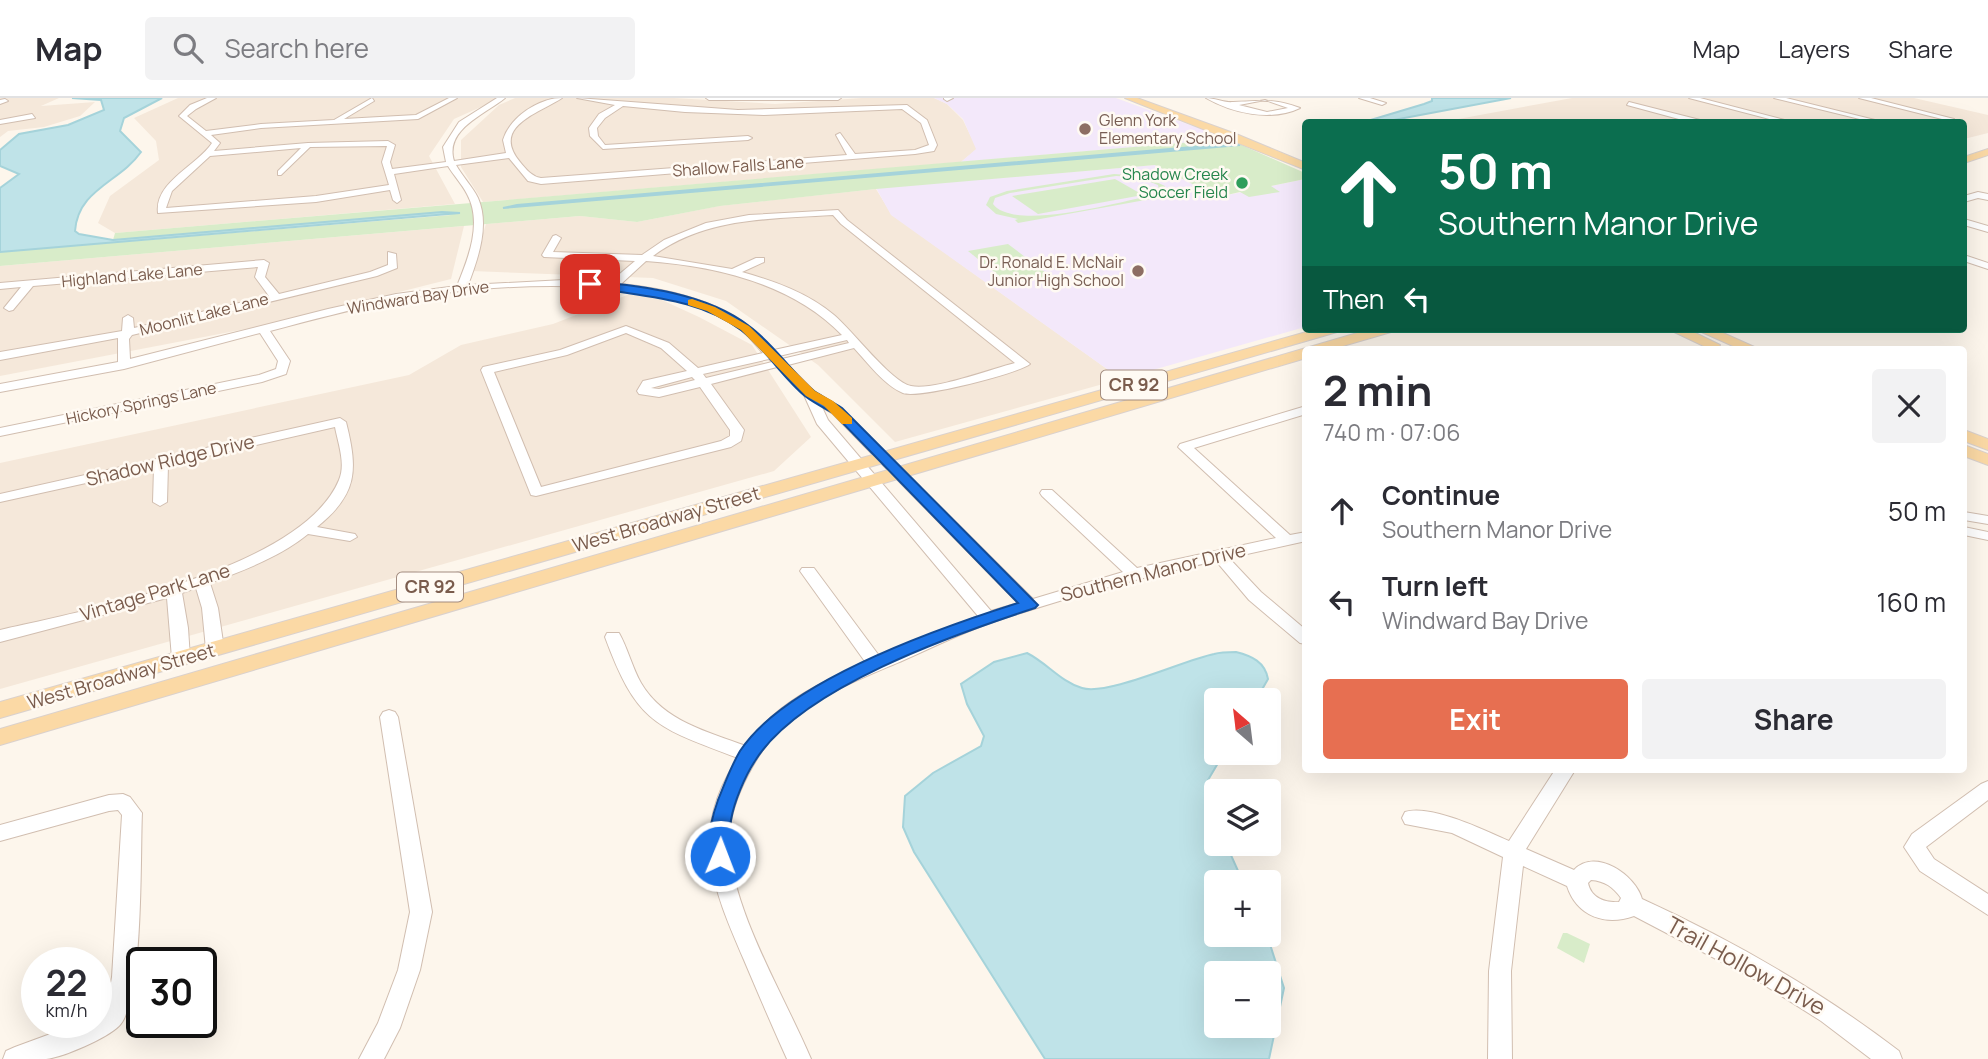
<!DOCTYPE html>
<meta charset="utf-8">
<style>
body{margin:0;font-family:Manrope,sans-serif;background:#f2f2f3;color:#2b2b33;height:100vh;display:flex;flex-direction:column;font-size:26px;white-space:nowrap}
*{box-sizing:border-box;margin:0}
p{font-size:23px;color:#7c7c81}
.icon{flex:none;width:38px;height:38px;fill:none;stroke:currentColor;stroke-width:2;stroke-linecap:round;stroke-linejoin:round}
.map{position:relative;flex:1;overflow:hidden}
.drawer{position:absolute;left:1302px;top:248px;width:665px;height:427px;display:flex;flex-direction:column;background:#fff;border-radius:7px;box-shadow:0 7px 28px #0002}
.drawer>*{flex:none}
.top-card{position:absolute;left:1302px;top:21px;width:665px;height:214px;border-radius:7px;box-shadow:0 7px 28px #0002;background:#0b6e4f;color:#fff;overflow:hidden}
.needle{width:46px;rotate:332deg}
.controls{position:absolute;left:1204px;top:590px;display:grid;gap:14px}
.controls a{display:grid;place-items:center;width:77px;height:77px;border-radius:7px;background:#fff;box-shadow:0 7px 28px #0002;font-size:35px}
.speed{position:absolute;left:21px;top:849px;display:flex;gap:14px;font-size:35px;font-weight:700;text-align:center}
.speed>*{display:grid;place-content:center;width:91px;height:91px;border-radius:50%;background:#fff;box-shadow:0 7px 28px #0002;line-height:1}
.speed small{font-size:18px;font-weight:400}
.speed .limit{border:4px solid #111;border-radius:10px;background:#fff;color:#111}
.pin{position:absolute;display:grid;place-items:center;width:60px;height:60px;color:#fff;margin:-30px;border-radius:14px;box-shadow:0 4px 10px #0006}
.me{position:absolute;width:77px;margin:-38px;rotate:1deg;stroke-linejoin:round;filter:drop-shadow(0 0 5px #0008)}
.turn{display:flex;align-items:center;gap:24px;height:147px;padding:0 21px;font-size:32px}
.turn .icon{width:91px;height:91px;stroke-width:2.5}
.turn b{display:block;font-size:49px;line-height:60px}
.then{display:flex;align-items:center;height:66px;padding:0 21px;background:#0003;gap:14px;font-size:26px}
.round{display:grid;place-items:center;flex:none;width:74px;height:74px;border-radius:7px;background:#f2f2f3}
.summary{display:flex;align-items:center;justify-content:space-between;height:119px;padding:0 21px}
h1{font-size:42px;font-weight:700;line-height:52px}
.action{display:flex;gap:14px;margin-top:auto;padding:14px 21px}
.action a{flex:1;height:80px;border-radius:7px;background:#e76f51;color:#fff;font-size:28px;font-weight:700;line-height:80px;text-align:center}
.action a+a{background:#f2f2f3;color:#2b2b33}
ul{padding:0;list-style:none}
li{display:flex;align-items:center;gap:21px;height:91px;padding:0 21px}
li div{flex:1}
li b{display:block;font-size:26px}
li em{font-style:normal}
header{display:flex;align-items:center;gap:42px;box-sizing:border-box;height:98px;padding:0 35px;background:#fff;border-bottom:2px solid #e1e1e2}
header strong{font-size:33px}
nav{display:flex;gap:38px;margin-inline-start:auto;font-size:24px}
.search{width:490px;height:63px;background:#f2f2f3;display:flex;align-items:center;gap:18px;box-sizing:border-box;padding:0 24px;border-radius:7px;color:#7c7c81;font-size:26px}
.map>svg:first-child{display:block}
</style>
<header>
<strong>Map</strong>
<div class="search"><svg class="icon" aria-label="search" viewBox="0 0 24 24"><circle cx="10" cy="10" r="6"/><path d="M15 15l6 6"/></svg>Search here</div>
<nav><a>Map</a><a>Layers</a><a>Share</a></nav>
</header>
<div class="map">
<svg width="1988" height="961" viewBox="0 0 1988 961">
<rect width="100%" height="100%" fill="#fdf6ec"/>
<g fill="#f5e8da">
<polygon points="0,0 59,0 41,8 95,4 80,18 44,29 8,33 0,39"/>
<polygon points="178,0 501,0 454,21 429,58 455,106 115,135 98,125 110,98 159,62 156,43 134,20"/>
<polygon points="515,0 674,0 775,6 862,0 934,0 947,6 963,22 977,51 961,64 483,104 461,69 461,42 499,7"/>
<polygon points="1572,0 1914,0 1988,17 1988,35 1964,41 1964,24 1442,24"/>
<polygon points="876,91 892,117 1121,281 895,344 818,267 726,203 653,180 471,173 486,126 580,118 637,124 719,108"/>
<polygon points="464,128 451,181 272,226 0,278 0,168"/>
<polygon points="640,192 699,219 752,247 811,339 774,373 0,591 0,365 409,277 461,247 553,226"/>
</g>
<g fill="#f3e8fa">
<polygon points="934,0 1116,0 1228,41 961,64 976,51 963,21 947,6"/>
<polygon points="1155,67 1218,99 1305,81 1305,229 1121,281 891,117 876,90"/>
</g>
<g fill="#d8ecc9" fill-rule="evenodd">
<polygon points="1228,41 1305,75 1305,81 1271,88 1280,94 1249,99 1240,94 1218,99 1155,67 876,91 720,108 637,124 580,118 0,168 0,154 451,117 442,114 113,142 115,135"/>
<path d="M1114,76L1143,78L1165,88L1163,96L1173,97L1018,125L1015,122L1018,121L996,116L986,107L990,99L1007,93ZM1116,78L1138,79L1158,87L1159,92L1150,98C1118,104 1014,134 993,106L995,100L1010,95Z"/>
<polygon points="1115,81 1143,97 1038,116 1012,98"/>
<polygon points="1008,146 1050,178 1009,186 968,153"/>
<polygon points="1563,835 1567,835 1590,846 1584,865 1557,850"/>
</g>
<g fill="#bfe3e8" stroke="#a5d3da" stroke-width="2" fill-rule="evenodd">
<path d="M72,0H162L124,20L120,33L141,54C120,84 78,91 75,133L79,136L113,142L442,114L460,115L0,154V90L19,76L0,68V52L19,36L68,27L104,12L101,2Z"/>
<polygon points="1432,0 1511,0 1383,24 1364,24 1424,6 1432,3"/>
<polygon points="1228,46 1240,47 503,110 517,107"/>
<path d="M1236,554C1252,558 1265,564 1268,581L1256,602H1216V654L1224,655L1208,682L1207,702L1216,723V746H1226L1243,784H1216V836L1267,837L1284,890L1269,961H1045L914,754L903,729L905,698L933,675L981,648L984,638L967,606L961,586L994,564L1027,555C1047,565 1061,584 1082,590C1108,598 1184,562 1214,556C1221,554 1229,554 1236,554ZM1216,875H1269V928H1216Z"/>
</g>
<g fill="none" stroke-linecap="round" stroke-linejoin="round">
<g stroke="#d1beb0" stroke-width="2">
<g id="minor">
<path d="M207,0H216L196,11L187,18L206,33L261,26L334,22L372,0L374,3L344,21L416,17L449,0H457L418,21L261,30L211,37L220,45L214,53L308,45L388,43L395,47L390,64L392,71L446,64L443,49L459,24L497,0H505C486,16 444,31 454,63L506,55L503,42C510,19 539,0 562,0C540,15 490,28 520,64C526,71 532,79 541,80L847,57L836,37L840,35L855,56L915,52L929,47L921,25L902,11L764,17L685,14L623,8L605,20L597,30L598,38L605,47L748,38L752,40L748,42L603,51L590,38L589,30L599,16L615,7L577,0L738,12L907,7L927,22L937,47L934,53L915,56L541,86L528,83L509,60L456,67C462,78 472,88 478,100C490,127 478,161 468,187L564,182L609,185L635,163L544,159L542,157L553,138L556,137L561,140L553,154L642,157L664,142L706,125L749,117L838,112L847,122L1030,266C1017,276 918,301 903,295C884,287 868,265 854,250L788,267L814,293L841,310L1033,501L1123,474L1042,398L1040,395L1042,392H1052L1137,470L1276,440L1178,349L1180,346L1306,308V316L1194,350L1290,437L1306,434V443L1229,460L1261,494L1306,532V546L1300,545L1249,502L1216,463C1141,479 1068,499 996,523C965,533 934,549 904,562C865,579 825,594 792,620C760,646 728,703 729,745C732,813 784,897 811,961H787C772,928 758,895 744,862C712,788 689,734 738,660C656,629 637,626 605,539L607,535H619C628,551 632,569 641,585C663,623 708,634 746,648C774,606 821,584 866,565L800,473L802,470H814L880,559L978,518L817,326L804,297L777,269L711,286L744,332L741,343L731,349L536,398L531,397L481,272L483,269L560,252L626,228L669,245L698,270L763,255C756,248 749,238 741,232C661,172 488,185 394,203C352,211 311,222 270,233L290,263L286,276L262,284L0,338V330L259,277L276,271L278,263L260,235L124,271L0,294V286L118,264V240L0,262V254L122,233L123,220L128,217L133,220L134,230L269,198L255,179L258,169L33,188L13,212L9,213L4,210L21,189L0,191V185L264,162L269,165L265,179L279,196L370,174L388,167V154L396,156L397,170L377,178L132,237L129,241L130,261L328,211L396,196L457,188C468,161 483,125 467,96C462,86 454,78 448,68L394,76L401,102L397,105L393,102L390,92L316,104L158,115C154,84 197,68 212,45L179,18L190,7ZM387,48L382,64L389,87L316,98L166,110L172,93L210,58L301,50L278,73V77H281L310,49ZM833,117L841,126L1015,265C991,271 933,293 911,288C891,284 852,232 834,217C808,195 774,183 742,174L764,164V160H756L732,171L653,158C705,119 771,121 833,117ZM646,163C715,168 792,185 842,237L774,252C766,245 759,236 750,229C718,202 662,190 621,186ZM626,235L661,250L687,273L643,283L637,293L639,296L659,299L700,289L730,332V338L721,343L541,389L494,274L567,257ZM847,242L849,245L782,261L779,258ZM769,261L772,264L706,280L703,276ZM692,279L695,282L659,291L651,290ZM822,309L833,316L1018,505L991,513L828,322Z"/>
<polygon points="706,0 841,0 838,2 709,2"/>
<polygon points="953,0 947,3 944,1 944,0"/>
<path d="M1206,0C1215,0 1224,5 1233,4C1261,3 1273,0 1300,10C1271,24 1232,15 1206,0ZM1265,2L1288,10L1267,14L1239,7Z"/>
<polygon points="1359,0 1370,0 1386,5 1382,7"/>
<polygon points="1689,0 1700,0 1792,24 1781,24"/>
<polygon points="1774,0 1786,0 1883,24 1872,24"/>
<polygon points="1859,0 1871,0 1954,21 1950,23"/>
<polygon points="0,2 5,1 8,3 0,6"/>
<polygon points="1629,4 1700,22 1701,24 1690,24 1627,7"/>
<polygon points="32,16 35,20 0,26 0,22"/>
<polygon points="1978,94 1988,96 1988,102 1978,100 1964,104 1964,98"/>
<polygon points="1964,121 1988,128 1988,134 1964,127"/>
<polygon points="1964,157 1988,165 1988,171 1964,163"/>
<path d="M340,320L346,324C358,372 358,396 317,429L355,436L357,439L350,443L308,436C280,459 244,472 210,485L218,510L224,551L221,555H209L206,551L202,510L196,490L182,495L188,530L190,560L187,564H175L172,560L167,500L0,544V532C87,512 302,471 339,382C346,366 338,345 335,329L168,367L167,404L160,408L153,404L154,370L0,404V396Z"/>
<polygon points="1964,414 1988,418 1988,426 1964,422"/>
<polygon points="1964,429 1988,434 1988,442 1964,437"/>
<polygon points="389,612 395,614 398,619 432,814 420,872 400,930 384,961 359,961 378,925 398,872 410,814 380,619 383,614"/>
<path d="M1555,672H1575L1526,751L1574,772C1596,749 1636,778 1642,801C1734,843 1819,892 1899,953L1902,961H1871L1821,923L1758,883L1634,818C1606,828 1577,819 1567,788L1523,768L1511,873L1512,961H1488L1489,873L1503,759L1452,735L1405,726L1402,720L1405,714C1431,706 1484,732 1509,743ZM1591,782C1605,783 1613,789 1621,800L1619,804C1605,805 1591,800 1588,785Z"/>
<polygon points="1988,683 1988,702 1926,749 1934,761 1988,796 1988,817 1920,773 1904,749 1912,736 1981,686"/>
<path d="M123,696L130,699L142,715C140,755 144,904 119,928C107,940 64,959 46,961C32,961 17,961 3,961L6,953L15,949L83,924H96V917L107,907L112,879L122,717L118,712L109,713L0,743V727L109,697Z"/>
</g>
</g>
<g stroke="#dad1cd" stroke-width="2">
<g id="major">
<polygon points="1125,0 1137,0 1236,36 1306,65 1306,72"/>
<polygon points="1988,51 1988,57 1964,65 1964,59"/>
<polygon points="1317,231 1339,231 1337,234 0,620 0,604"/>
<polygon points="1371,231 1393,231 1391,234 1329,252 1306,252 1306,260 0,647 0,631"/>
<polygon points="1668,231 1687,231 1720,247 1718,250 1708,250"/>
<polygon points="1695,231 1714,231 1761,252 1742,252"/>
<polygon points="1964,332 1988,341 1988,352 1964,343"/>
<polygon points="1964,347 1988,356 1988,367 1964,358"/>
</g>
</g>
<use href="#minor" fill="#fff" fill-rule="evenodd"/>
<use href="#major" fill="#fbd9a5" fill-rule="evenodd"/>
</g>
<path fill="#1a73e8" stroke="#114b97" stroke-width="2" d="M590,183C642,188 706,195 749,228C774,246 791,274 814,293C823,299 833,304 842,310L1038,507L1035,510C955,536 800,590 755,663C745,678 734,704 731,722C729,736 734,751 728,764L720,766L713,764C704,746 712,719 718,702C725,685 731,668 740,653C786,583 939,530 1018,505L833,315C824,310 814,305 805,298C782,279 765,250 741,232C696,198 638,199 586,188L584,186Z"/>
<polygon fill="#f59e0b" points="692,201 715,209 749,228 815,293 833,303 852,320 852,326 842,326 824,308 806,298 741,232 707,213 688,207 688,202"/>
<g fill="#8d6e63" stroke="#fffaf3" stroke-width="2.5">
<circle cx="1085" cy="31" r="7"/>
<circle cx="1138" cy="173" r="7"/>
</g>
<circle fill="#2e9e5b" stroke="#fffaf3" stroke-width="2.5" cx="1242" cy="85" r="7"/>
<g text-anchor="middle" stroke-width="5" stroke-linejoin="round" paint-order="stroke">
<g font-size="16" fill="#785e54" stroke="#fffaf3" text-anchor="start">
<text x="1099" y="28">Glenn York<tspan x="1099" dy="18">Elementary School</tspan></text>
<text x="1124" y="170" text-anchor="end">Dr. Ronald E. McNair<tspan x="1124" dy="18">Junior High School</tspan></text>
</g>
<g font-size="16" fill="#7a5c4d" stroke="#fffaf3">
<text transform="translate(738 68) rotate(-4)" y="6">Shallow Falls Lane</text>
<text transform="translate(132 177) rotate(-5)" y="6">Highland Lake Lane</text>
<text transform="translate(418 199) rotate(-9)" y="6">Windward Bay Drive</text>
<text transform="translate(204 216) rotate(-14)" y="6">Moonlit Lake Lane</text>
<text transform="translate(141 305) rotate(-12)" y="6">Hickory Springs Lane</text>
</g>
<g font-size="16" fill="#27864d" stroke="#fffaf3" text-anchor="end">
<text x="1228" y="82">Shadow Creek<tspan x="1228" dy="18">Soccer Field</tspan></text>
</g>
<g fill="#fffaf3" stroke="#a28b7f" stroke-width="2">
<rect x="1101" y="272.5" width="66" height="29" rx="5"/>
<rect x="397" y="474.5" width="66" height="29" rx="5"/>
</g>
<g font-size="18" font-weight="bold" fill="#7a5c4d">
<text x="1134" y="293">CR 92</text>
<text x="430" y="495">CR 92</text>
</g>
<g font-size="19" fill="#7a5c4d" stroke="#fffaf3">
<text transform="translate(170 362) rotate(-13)" y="7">Shadow Ridge Drive</text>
<text transform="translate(666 421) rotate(-16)" y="7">West Broadway Street</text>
<text transform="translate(1153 474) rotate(-14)" y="7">Southern Manor Drive</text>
<text transform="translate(155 494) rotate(-17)" y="7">Vintage Park Lane</text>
<text transform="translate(121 578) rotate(-16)" y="7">West Broadway Street</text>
</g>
<g font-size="23" fill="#7a5c4d" stroke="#fffaf3">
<text transform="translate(1746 868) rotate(29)" y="8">Trail Hollow Drive</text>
</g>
</g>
</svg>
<div class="controls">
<a><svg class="needle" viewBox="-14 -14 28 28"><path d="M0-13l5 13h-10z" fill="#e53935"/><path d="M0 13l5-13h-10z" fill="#7c7c81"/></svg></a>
<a><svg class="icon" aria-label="layers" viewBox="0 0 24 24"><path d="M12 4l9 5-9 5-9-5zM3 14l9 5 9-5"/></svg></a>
<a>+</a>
<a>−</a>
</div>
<div class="speed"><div>22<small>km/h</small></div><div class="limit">30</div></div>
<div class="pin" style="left:590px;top:186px;background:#d93025"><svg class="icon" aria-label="arrive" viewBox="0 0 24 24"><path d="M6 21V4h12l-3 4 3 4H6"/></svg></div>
<svg class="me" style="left:720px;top:758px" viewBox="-20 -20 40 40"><circle r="17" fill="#1a73e8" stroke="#fff" stroke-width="3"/><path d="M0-11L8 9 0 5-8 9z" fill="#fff"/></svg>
<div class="top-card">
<div class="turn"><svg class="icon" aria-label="ahead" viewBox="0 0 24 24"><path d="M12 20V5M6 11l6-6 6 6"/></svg><div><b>50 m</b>Southern Manor Drive</div></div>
<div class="then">Then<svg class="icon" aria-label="left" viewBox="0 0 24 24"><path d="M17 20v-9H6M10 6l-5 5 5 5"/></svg></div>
</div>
<section class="drawer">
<div class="summary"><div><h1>2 min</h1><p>740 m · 07:06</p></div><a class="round"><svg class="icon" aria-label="close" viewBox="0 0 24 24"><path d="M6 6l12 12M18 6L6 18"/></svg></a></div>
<ul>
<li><svg class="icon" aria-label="ahead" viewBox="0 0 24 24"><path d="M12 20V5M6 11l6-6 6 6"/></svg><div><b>Continue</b><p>Southern Manor Drive</p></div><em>50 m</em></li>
<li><svg class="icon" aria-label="left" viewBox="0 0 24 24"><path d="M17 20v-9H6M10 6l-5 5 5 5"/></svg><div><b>Turn left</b><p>Windward Bay Drive</p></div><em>160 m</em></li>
</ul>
<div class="action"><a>Exit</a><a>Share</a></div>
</section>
</div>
